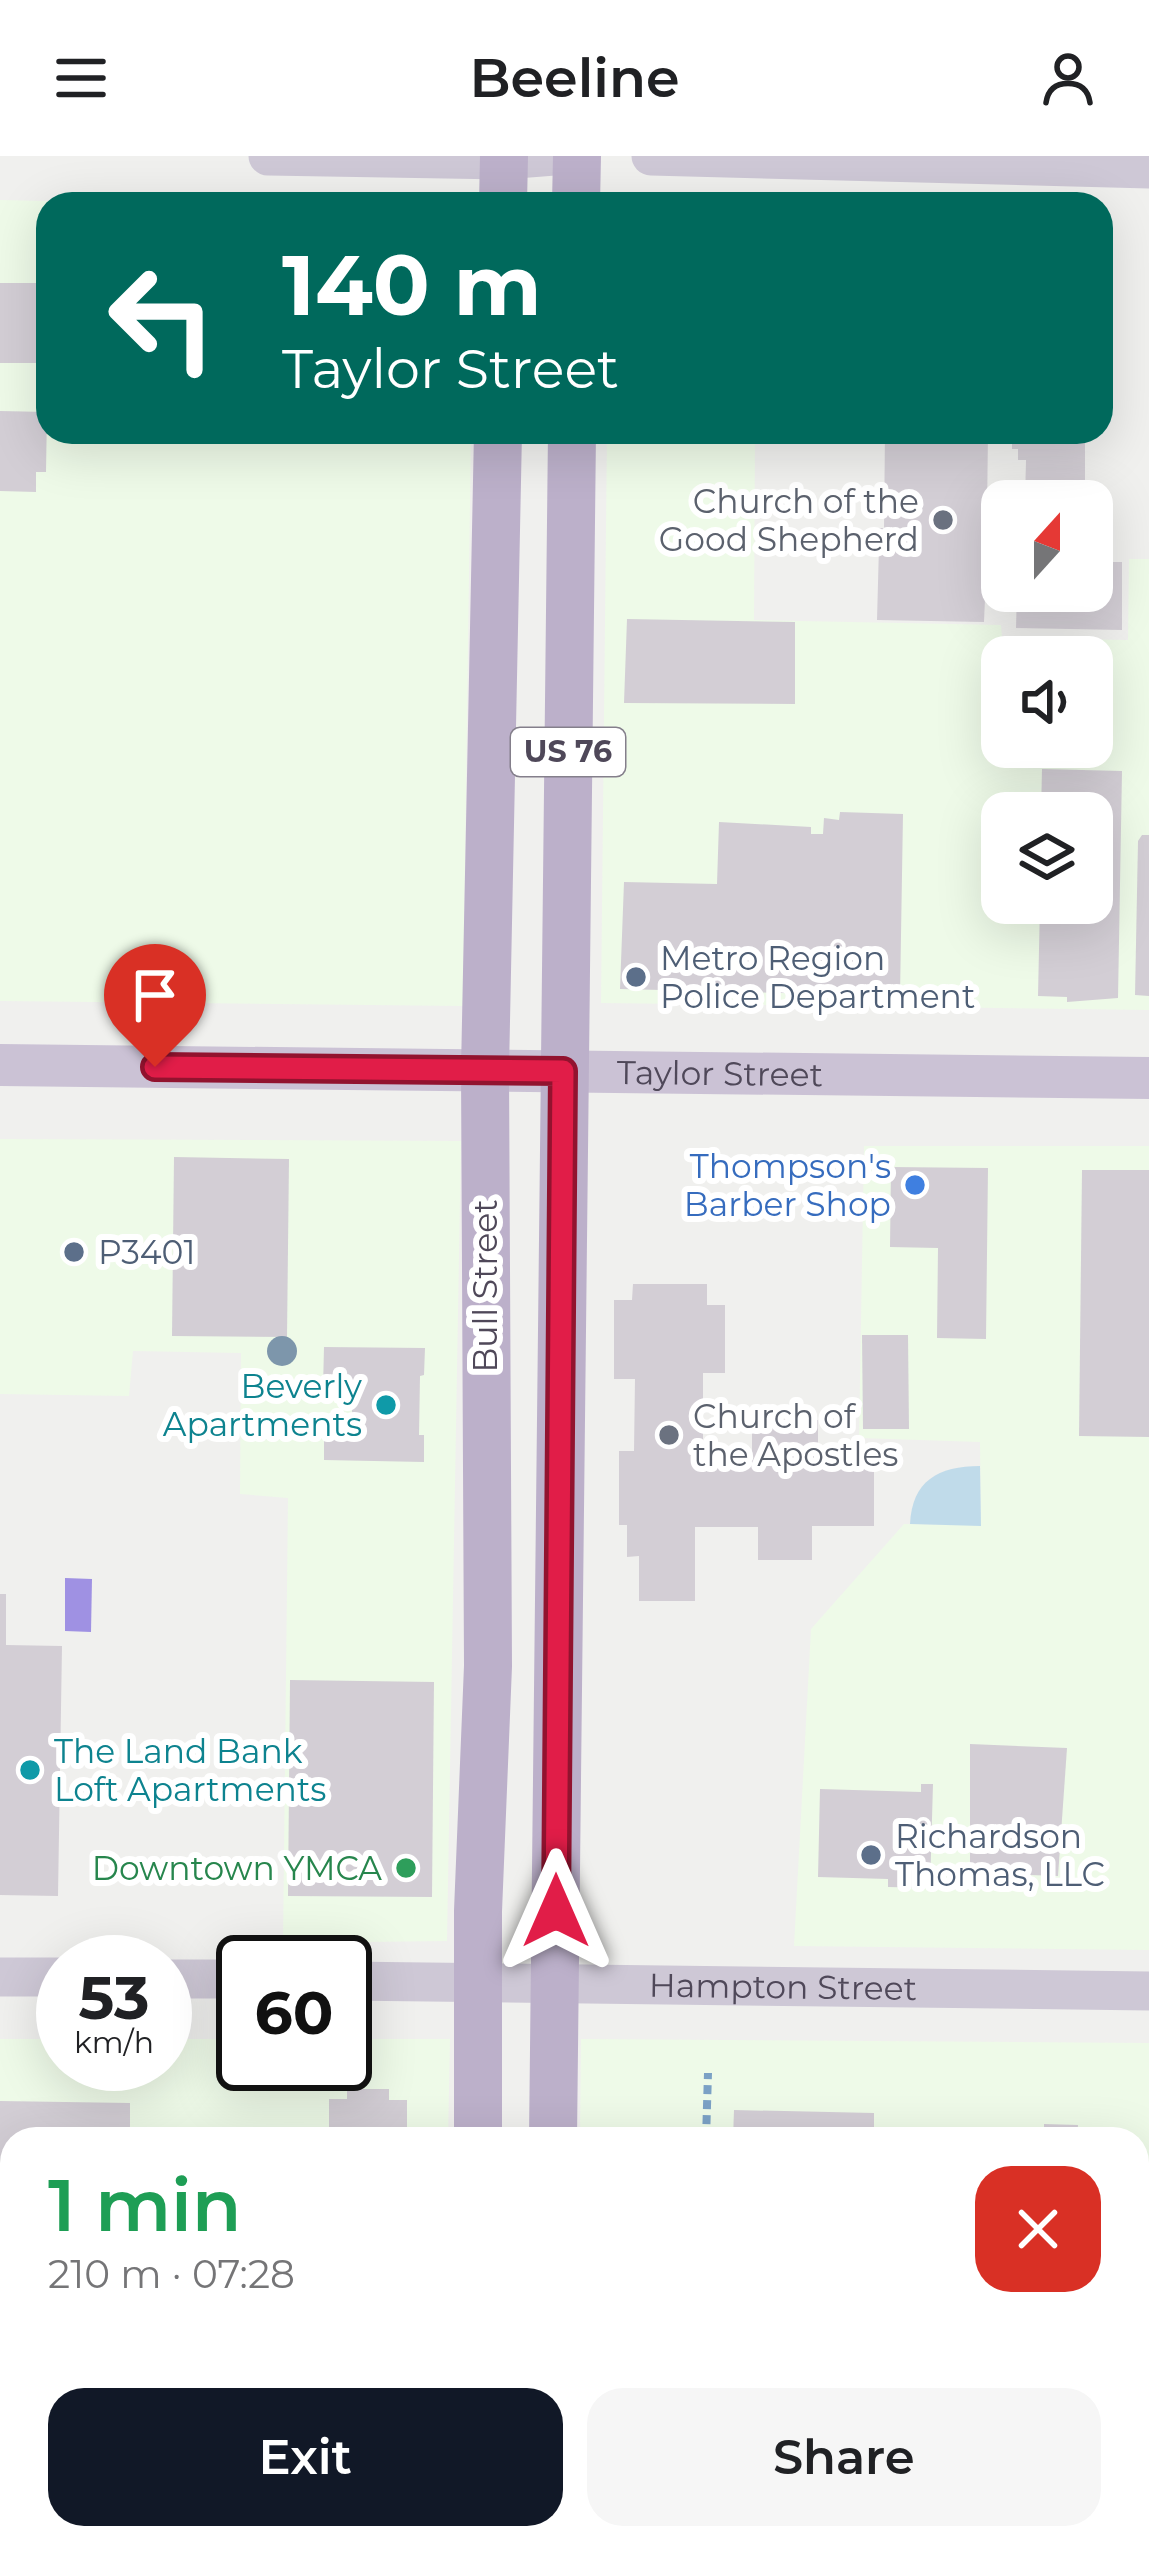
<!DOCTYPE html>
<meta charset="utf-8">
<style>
body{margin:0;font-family:Montserrat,sans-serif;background:#f6f6f6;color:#202124;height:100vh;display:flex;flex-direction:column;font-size:45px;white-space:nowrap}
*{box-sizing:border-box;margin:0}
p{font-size:39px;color:#757577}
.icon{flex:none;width:66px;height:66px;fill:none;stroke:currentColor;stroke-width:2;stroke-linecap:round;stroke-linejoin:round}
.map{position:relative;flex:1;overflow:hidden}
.side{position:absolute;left:0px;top:1971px;width:1149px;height:423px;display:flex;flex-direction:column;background:#fff;border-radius:36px 36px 0 0;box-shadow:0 12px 48px #0002}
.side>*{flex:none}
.top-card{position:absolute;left:36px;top:36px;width:1077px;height:252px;border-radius:36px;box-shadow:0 12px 48px #0002;background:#00695c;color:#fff;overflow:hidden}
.needle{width:78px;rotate:21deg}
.buttons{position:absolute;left:981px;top:324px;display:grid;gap:24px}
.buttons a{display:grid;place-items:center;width:132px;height:132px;border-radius:24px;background:#fff;box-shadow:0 12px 48px #0002;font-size:60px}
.speed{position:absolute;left:36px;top:1779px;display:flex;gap:24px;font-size:60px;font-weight:700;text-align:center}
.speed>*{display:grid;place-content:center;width:156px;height:156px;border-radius:50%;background:#fff;box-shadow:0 12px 48px #0002;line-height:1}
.speed small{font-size:30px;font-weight:400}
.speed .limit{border:6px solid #111;border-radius:18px;background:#fff;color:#111}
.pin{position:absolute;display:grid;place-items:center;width:102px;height:102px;color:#fff;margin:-123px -51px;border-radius:50% 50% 50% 0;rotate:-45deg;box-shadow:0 0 12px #0007}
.pin .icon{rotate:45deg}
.me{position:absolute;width:132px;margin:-66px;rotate:0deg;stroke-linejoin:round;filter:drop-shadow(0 0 9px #0008)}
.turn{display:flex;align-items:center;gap:42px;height:252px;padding:0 48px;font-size:54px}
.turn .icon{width:156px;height:156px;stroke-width:2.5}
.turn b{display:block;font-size:84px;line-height:102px}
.round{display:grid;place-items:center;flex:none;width:126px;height:126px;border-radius:36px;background:#f6f6f6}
.overview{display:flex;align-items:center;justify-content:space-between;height:204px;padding:0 48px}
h1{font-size:72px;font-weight:600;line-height:90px;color:#1e9e55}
.cta{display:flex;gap:24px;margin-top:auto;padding:24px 48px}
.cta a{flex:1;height:138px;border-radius:36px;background:#111827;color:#fff;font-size:48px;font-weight:600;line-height:138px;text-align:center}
.cta a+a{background:#f6f6f6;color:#202124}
header{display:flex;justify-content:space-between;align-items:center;height:156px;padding:0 48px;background:#fff;font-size:54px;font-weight:600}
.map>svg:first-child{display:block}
</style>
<header><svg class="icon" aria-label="menu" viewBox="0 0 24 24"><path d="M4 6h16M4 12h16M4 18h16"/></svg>Beeline<svg class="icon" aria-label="person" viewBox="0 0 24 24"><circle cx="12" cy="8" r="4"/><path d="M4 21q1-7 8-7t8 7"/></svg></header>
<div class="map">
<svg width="1149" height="2393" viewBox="0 0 1149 2393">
<rect width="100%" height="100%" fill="#f0f0ee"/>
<g fill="#eefae8" fill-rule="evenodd">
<polygon points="0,44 187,48 48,48 48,276 471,276 463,850 0,845"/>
<path d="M607,276H755L754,464L1001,469L1002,482L1128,484L1129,403H1149V854L601,847ZM1002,501H1092V591H1002ZM1002,657H1092V747H1002Z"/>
<polygon points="0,983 461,985 447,1785 283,1787 288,1342 240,1338 241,1197 133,1195 129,1240 0,1238"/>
<polygon points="864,990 1149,990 1149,1794 794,1790 811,1473 904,1368 981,1369 980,1286 859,1282"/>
<polygon points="0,1883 63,1883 63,1908 165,1908 165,1883 243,1883 243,1908 345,1908 345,1883 450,1883 448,1983 12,1983 12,2269 0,2269"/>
<polygon points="581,1883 1149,1887 1149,2393 576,2393 576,2382 1137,2382 1137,1983 580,1983"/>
</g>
<path fill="#c0dbea" d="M980,1310L981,1370L910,1368C912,1325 938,1310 980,1310Z"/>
<polygon fill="#9f91e3" points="65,1422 92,1423 91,1476 65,1475"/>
<g fill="#d3ced5">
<rect x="0" y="127" width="48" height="80"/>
<polygon points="0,255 47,256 46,316 36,316 36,336 0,335"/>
<polygon points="885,276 988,276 987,357 1002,356 1002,391 986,391 985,433 997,433 997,444 985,443 984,466 877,464 879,390 873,389 874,372 884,372"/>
<polygon points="1012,276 1085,276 1085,345 1025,345 1026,304 1018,304 1018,293 1012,293"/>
<polygon points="1092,406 1122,406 1122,474 1016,472 1017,435 1092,435"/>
<polygon points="627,463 795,466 795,548 624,547"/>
<polygon points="1042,613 1122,615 1118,842 1067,846 1067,841 1038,840 1040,747 1092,747 1092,657 1041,657"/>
<polygon points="840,656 903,658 900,840 620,833 624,726 717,728 719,666 811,671 811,678 823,678 824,662 839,664"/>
<polygon points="1142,679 1149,679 1149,840 1135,839 1138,685"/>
<polygon points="174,1001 289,1003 287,1181 172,1180"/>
<polygon points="891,1011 988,1012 986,1183 937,1182 938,1092 890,1091"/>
<polygon points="1082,1014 1149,1014 1149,1281 1079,1280"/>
<polygon points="633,1128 707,1128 707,1149 725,1149 725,1217 703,1217 703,1295 752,1295 752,1263 818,1264 818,1300 874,1300 874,1370 812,1370 812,1404 758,1404 758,1371 695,1371 695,1445 639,1445 639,1400 627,1401 627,1369 619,1369 619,1295 634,1295 635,1223 614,1223 614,1144 632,1144"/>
<polygon points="862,1179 908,1179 909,1273 863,1273"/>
<polygon points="324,1191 425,1192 424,1219 420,1220 419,1279 424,1279 424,1306 324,1304 324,1266 352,1266 352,1233 323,1232"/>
<polygon points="0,1438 6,1438 6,1489 62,1490 58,1740 0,1739"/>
<polygon points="290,1524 434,1526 432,1741 288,1740"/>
<polygon points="970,1588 1067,1592 1058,1720 970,1717"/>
<polygon points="921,1628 933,1628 930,1732 888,1731 888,1723 818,1721 820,1633 921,1636"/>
<polygon points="347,1933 389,1933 389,1944 407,1944 407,1983 329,1983 329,1943 347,1943"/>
<polygon points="0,1945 130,1947 130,1983 12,1983 12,2267 0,2266"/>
<polygon points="734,1954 874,1957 874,1983 733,1983"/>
<polygon points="1044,1968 1078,1969 1077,1983 1044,1983"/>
<polygon points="0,2317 12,2317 12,2382 170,2382 170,2393 0,2393"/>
</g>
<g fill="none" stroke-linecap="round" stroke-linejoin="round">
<polyline stroke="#7ba1c5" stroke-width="8" stroke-dasharray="9 6" stroke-linecap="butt" points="706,1983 708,1917"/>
<g stroke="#cec8d6" stroke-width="15">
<polyline points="883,2393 885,2382"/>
<polyline points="903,2393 904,2382"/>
<polyline points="919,2393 919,2382"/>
</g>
<g stroke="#cec8d6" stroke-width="39">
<polyline points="268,0 504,4 554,0"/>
<polyline points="651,0 1149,13"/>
<polyline points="0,1821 63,1821"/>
<polyline points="165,1823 243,1823"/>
<path id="s1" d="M345,1825L1149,1835"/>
</g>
<path stroke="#cbc2d5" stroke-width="42" id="s2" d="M0,909L1149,922"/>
<g stroke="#bcb0ca" stroke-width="48">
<polyline points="503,48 504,0"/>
<polyline points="576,48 577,0"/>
<polyline points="478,1983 478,1755 488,1510 485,914 498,276"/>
<polyline points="553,1983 572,276"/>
<polyline points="479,2393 479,2382"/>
<polyline points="547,2393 547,2382"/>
</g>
</g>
<circle fill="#7d96ab" cx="282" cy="1195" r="15"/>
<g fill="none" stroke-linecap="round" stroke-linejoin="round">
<g stroke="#92132f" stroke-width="30">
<polyline id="route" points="155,911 563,915 556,1755"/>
</g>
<use href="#route" stroke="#e11d48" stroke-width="21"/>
</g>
<g fill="#6b7280" stroke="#fff" stroke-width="4.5">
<circle cx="943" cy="364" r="12"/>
<circle cx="669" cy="1279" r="12"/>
</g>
<g fill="#5c6f8a" stroke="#fff" stroke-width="4.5">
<circle cx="636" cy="821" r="12"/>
<circle cx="74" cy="1096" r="12"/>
<circle cx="871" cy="1699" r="12"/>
</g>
<circle fill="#3f7fe0" stroke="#fff" stroke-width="4.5" cx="915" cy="1029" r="12"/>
<g fill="#0f9aa8" stroke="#fff" stroke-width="4.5">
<circle cx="386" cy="1249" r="12"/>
<circle cx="30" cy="1614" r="12"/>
</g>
<circle fill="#2e9e5b" stroke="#fff" stroke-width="4.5" cx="406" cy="1712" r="12"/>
<g text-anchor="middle" stroke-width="12" stroke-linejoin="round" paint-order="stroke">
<rect fill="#fff" stroke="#847f8b" stroke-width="3" x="511" y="572" width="114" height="48" rx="9"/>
<g font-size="30" font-weight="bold" fill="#4f4859">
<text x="568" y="606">US 76</text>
</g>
<g font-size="33" fill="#5b616d" stroke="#fff" text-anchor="end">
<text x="919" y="357">Church of the<tspan x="919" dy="38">Good Shepherd</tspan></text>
<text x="693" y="1272" text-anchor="start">Church of<tspan x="693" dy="38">the Apostles</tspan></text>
</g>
<g font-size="33" fill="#4e5e75" stroke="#fff" text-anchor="start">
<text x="660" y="814">Metro Region<tspan x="660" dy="38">Police Department</tspan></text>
<text x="98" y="1108">P3401</text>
<text x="895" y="1692">Richardson<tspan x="895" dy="38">Thomas, LLC</tspan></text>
</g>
<g font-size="33" fill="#4f4859" stroke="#fff">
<text dy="12" stroke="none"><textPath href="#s2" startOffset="720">Taylor Street</textPath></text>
<text transform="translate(485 1130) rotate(-90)" y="12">Bull Street</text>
<text dy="12" stroke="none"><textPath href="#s1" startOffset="438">Hampton Street</textPath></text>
</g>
<g font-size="33" fill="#366cbe" stroke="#fff" text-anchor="end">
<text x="891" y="1022">Thompson's<tspan x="891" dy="38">Barber Shop</tspan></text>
</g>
<g font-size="33" fill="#0d838f" stroke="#fff" text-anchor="end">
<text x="362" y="1242">Beverly<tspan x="362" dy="38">Apartments</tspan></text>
<text x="54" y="1607" text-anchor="start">The Land Bank<tspan x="54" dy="38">Loft Apartments</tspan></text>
</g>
<g font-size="33" fill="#27864d" stroke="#fff" text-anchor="end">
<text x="382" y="1724">Downtown YMCA</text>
</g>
</g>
</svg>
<div class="buttons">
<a><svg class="needle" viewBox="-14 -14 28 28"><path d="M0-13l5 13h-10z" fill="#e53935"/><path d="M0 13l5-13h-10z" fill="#757577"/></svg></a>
<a><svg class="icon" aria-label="sound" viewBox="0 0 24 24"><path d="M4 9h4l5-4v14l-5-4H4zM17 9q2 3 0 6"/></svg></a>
<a><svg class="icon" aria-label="layers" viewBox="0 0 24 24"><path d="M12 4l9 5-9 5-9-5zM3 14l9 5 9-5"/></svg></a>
</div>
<div class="speed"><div>53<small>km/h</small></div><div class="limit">60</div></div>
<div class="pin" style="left:155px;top:911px;background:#d93025"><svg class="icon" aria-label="arrive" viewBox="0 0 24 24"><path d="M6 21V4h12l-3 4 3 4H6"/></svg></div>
<svg class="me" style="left:556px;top:1755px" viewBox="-20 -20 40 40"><path d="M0-17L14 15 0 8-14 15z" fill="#e11d48" stroke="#fff" stroke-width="4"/></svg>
<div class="top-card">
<div class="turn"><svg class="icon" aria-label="left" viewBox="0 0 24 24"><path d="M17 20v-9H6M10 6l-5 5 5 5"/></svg><div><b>140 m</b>Taylor Street</div></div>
</div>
<section class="side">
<div class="overview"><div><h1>1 min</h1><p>210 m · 07:28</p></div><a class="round" style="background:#d93025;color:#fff"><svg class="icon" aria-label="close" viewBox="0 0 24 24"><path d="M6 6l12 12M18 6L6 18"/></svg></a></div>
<div class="cta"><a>Exit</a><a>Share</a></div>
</section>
</div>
